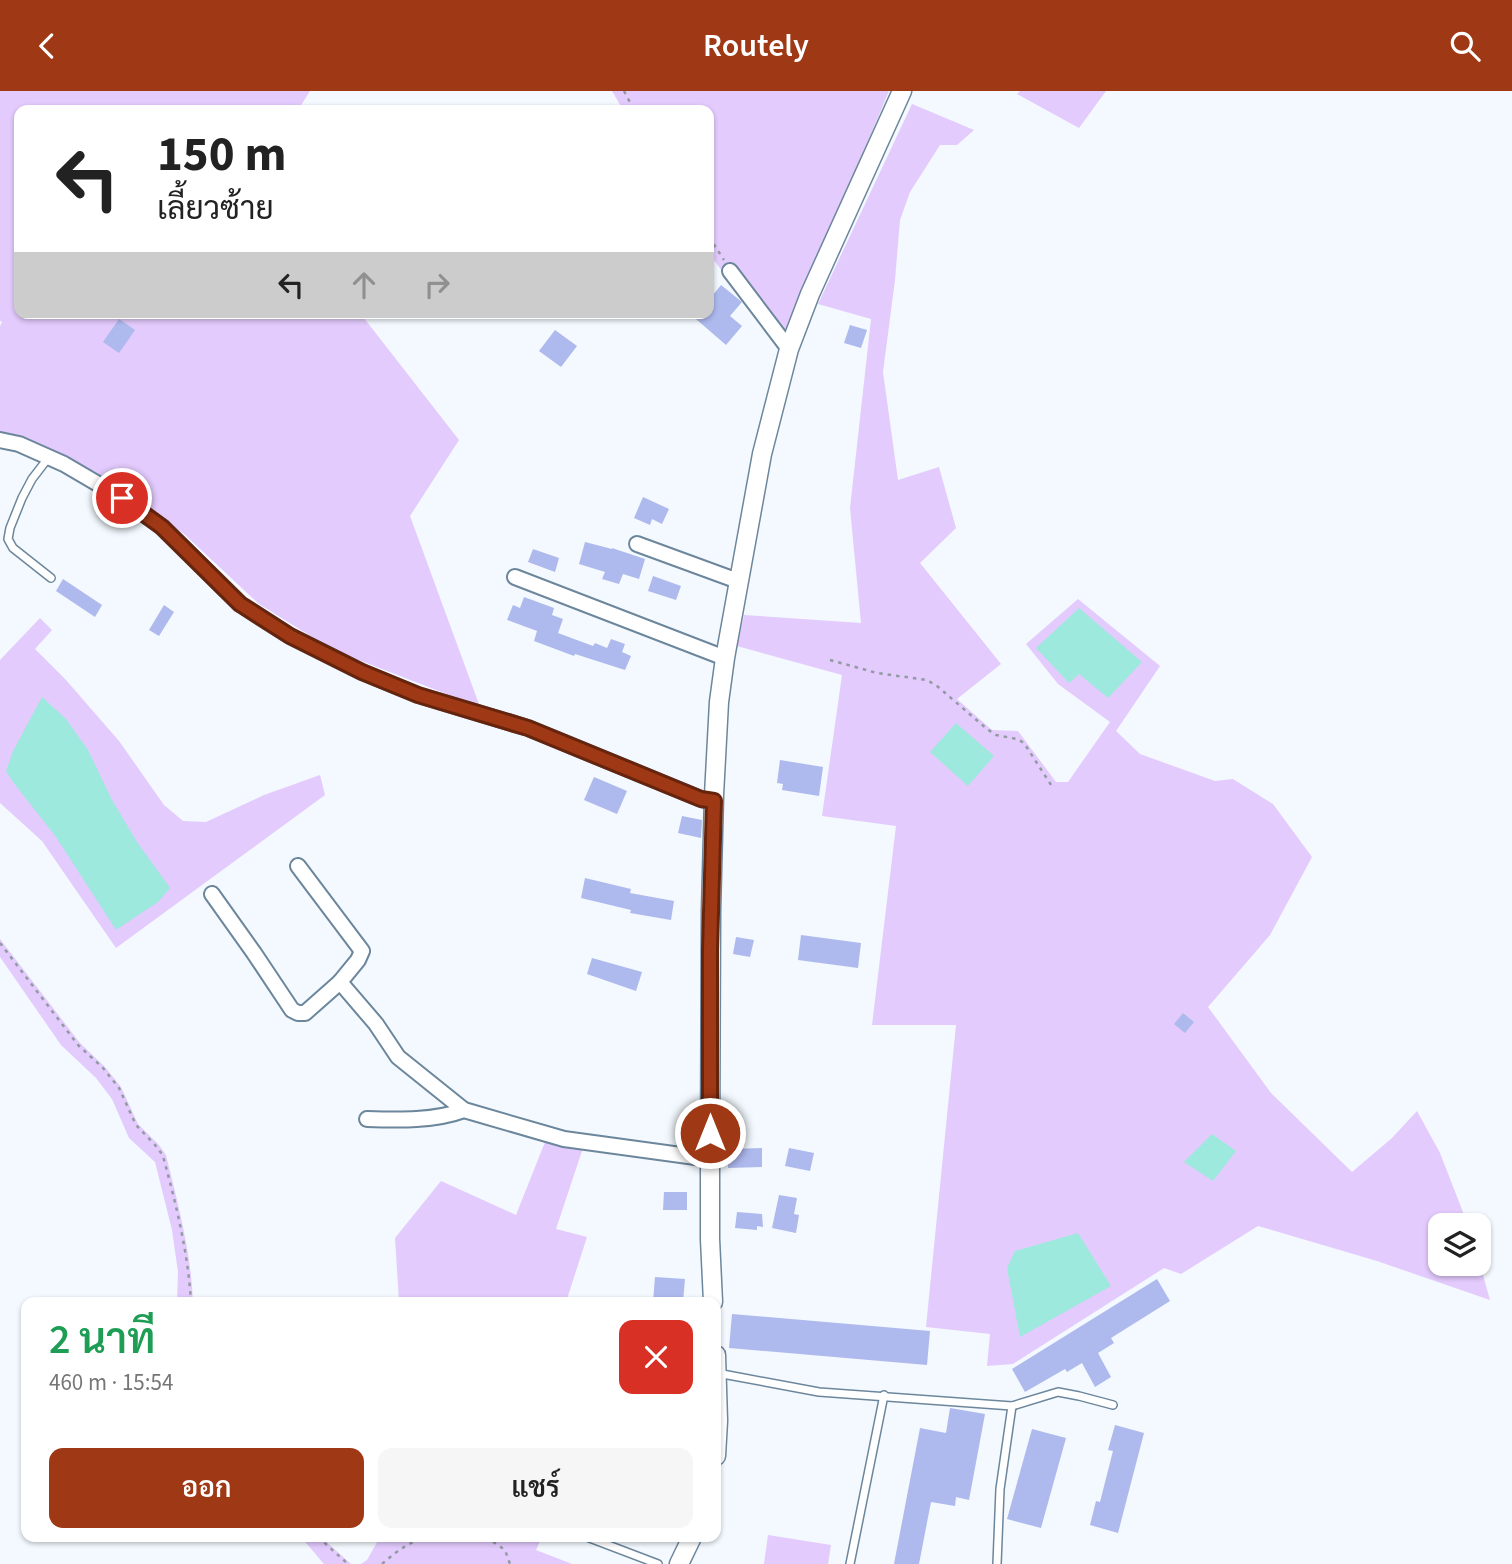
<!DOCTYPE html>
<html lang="th">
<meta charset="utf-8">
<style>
body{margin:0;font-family:"Source Sans 3",Sarabun,sans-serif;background:#f6f6f6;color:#222;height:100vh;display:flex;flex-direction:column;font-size:26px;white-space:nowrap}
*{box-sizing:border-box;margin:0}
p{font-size:23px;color:#767676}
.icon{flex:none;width:38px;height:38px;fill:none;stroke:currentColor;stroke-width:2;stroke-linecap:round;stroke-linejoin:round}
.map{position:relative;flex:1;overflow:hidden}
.side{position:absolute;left:21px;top:1206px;width:700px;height:245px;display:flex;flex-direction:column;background:#fff;border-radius:14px;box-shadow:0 2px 5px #0004}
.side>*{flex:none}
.banner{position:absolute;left:14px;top:14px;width:700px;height:214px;border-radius:14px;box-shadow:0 2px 5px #0004;background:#fff;color:#222;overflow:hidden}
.fabs{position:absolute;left:1428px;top:1122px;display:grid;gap:14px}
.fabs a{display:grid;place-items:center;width:63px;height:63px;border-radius:14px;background:#fff;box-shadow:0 2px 5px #0004;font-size:35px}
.pin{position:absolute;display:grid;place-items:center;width:60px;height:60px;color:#fff;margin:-30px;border:4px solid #fff;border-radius:50%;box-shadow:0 2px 7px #0007}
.me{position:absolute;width:77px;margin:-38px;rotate:0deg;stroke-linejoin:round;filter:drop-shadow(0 0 5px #0008)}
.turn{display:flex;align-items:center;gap:24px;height:147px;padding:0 28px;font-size:32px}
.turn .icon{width:91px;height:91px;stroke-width:2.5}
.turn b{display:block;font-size:49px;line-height:60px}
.lanes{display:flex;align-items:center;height:66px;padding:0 28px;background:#0003;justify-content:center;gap:35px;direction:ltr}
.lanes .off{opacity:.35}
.round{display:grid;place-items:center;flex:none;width:74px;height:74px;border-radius:14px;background:#f6f6f6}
.head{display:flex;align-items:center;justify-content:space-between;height:119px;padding:0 28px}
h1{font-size:42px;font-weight:600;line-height:52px;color:#1e9e55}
.action{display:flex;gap:14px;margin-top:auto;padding:14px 28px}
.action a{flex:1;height:80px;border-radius:14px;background:#9f3814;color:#fff;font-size:28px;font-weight:600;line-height:80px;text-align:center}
.action a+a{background:#f6f6f6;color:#222}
header{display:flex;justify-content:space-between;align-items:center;height:91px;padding:0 28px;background:#9f3814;color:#fff;font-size:32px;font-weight:600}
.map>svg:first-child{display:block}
</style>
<header><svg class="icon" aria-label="back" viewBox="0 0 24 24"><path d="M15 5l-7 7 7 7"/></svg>Routely<svg class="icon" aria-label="search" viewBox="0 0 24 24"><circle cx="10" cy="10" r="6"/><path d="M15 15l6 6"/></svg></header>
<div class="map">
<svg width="1512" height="1473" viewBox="0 0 1512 1473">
<rect width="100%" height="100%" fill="#f3f9fe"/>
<g fill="#e3cbfd">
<polygon points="0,0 310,0 298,19 19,19 19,222 360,222 459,349 410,425 480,616 333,559 259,513 184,443 122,399 60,362 0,341 0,235 2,231 0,230"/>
<polygon points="612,0 889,0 802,206 781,262 709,162 709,19 623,19"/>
<polygon points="1020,0 1106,0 1079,37 1017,3"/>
<polygon points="912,13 974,39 957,54 940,54 910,101 900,129 895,189 883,281 898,389 939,376 956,437 920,472 1001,573 957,608 992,639 1018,640 1056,691 1068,691 1110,631 1058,593 1026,553 1078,508 1160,575 1116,640 1140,663 1215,690 1233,688 1273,713 1312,766 1270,844 1208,916 1271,1002 1352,1081 1392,1047 1417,1020 1440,1062 1468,1134 1440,1134 1440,1172 1479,1172 1479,1170 1490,1209 1377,1170 1258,1135 1181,1183 1164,1177 1013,1273 987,1275 990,1243 926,1236 956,934 872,934 896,735 822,725 842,584 737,555 744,524 861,532 850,417 871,228 818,213"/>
<polygon points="40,527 52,539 35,558 66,589 119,650 164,714 183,730 206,731 264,704 320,684 325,704 116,857 42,750 0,712 0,569"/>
<path d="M0,848L80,952L105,976L121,996L138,1033L159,1054L166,1064C178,1113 191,1161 193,1211H177L178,1181L172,1139L155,1071L129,1047L112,1008L96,987L61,954L0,866Z"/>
<polygon points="547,1046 584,1054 556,1138 587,1146 566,1211 399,1211 395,1147 441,1090 516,1124"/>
<polygon points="768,1444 831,1454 828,1473 764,1473"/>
<polygon points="301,1446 321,1446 351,1473 324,1473"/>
<polygon points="380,1446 542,1446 536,1459 572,1473 361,1473 367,1469"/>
</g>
<g fill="#9ee9dd">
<polygon points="1079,517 1142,571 1108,607 1079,583 1069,592 1036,557"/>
<polygon points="42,606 66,628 88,659 112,709 137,751 170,797 158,811 116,839 56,746 13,691 6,680 13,660"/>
<polygon points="956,632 994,665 968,695 930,661"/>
<polygon points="1212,1043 1236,1060 1213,1090 1184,1071"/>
<polygon points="1078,1142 1111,1195 1020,1246 1007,1177 1015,1160"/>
</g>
<g fill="#aeb9ee">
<polygon points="721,194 742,211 730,225 742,235 726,254 689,222 709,222 709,209"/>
<polygon points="119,228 135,239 119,262 103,251"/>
<polygon points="850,234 867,239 861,257 844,252"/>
<polygon points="555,239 577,255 561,276 539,260"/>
<polygon points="643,406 669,418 662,433 652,428 650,434 634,427"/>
<polygon points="585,451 612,458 612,457 645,468 639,488 623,483 619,493 602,488 605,481 579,473"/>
<polygon points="533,458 559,467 555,481 528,471"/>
<polygon points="653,485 681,495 676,509 648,500"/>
<polygon points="63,488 102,514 95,526 56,500"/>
<polygon points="524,506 554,517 552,524 563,528 558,542 593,555 595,552 607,557 611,548 625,553 622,561 631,565 625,579 575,563 574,565 534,550 537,540 507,529 513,514 520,517"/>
<polygon points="164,514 174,521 159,545 149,539"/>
<polygon points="780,669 823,676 819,705 782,699 783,693 777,692"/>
<polygon points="594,686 627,700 617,723 584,709"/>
<polygon points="682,725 702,729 701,747 678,742"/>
<polygon points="585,787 631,798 630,802 674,810 671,829 630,822 631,819 581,807"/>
<polygon points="801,844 861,852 858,877 798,869"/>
<polygon points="736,846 754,849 750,866 733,863"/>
<polygon points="592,867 642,881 636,900 587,883"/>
<polygon points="1183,922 1194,931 1185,942 1174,933"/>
<polygon points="762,1057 762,1076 728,1077 728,1058"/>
<polygon points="789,1057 814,1062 810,1080 785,1075"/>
<polygon points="664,1101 687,1101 687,1119 663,1119"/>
<polygon points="779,1104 797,1107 794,1123 799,1124 796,1142 772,1137"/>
<polygon points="737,1121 762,1123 763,1136 757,1135 757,1139 735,1137"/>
<polygon points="655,1186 685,1188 683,1211 653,1211"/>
<polygon points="1157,1188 1170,1210 1111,1247 1114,1252 1098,1262 1111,1286 1095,1296 1082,1272 1067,1281 1065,1278 1025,1301 1012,1278"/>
<polygon points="732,1223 930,1240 927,1274 729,1257"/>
<polygon points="950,1317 985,1323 969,1409 956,1406 955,1415 931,1411 919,1473 894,1473 920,1337 946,1342"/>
<polygon points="1115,1334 1144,1342 1118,1442 1090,1434 1096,1410 1100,1411 1113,1360 1108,1359"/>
<polygon points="1032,1338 1066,1347 1041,1437 1007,1428"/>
</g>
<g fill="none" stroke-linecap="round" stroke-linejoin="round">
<g stroke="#6c869c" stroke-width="10">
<g id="service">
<polyline points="49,366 32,388 22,407 10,437 8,448 13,457 51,487"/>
<polyline points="717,1282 819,1301 1012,1315 1058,1301 1079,1305 1113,1314"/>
<polyline points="587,1446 658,1473"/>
<polyline points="850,1473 884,1304"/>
<polyline points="997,1473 1000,1398 1012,1315"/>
</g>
</g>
<g stroke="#6c869c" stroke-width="18">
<g id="minor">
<polyline points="730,180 789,258"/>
<polyline points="0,349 19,353 64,373 122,407 162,436 240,513 290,545 362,581 418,604 528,637 701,708 714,710"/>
<polyline points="637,453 738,490"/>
<polyline points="515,486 725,567"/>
<polyline points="298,775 362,860 358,869 340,891 376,933 398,966 464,1019 564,1048 710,1068"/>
<polyline points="212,803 254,862 292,919 298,922 305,922 340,891"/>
<path d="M367,1028C399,1029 435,1030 464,1019"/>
</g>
</g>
<g stroke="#6c869c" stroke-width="21">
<g id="tertiary">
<polyline points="713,1211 710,1148 710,1068 711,820 714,704 719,611 725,567 762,363 789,258 810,203 902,0"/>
<polyline points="716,1264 718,1330 716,1365"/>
<polyline points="679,1473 692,1446"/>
</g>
</g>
<g stroke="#939ba2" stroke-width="2.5" stroke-dasharray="3.5 5" stroke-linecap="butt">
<polyline points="624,0 634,19"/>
<polyline points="709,146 724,169"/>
<polyline points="830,569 877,582 927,589 937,595 987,638 996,644 1017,648 1024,652 1053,697"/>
<path d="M0,852L78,954L103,977L119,997L136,1034L157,1056L163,1065C176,1113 188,1161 191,1211"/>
<polyline points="318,1446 348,1473"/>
<polyline points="486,1446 505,1459 510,1473"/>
<path d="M382,1473C397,1460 411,1449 430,1446"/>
</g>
<use href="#service" stroke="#fff" stroke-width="7"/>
<use href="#minor" stroke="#fff" stroke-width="14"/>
<use href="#tertiary" stroke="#fff" stroke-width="18"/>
</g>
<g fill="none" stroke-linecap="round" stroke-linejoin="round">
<g stroke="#67240d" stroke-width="18">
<polyline id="route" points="122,407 162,436 240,513 290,545 362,581 418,604 528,637 701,708 714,710 710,859 710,1042"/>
</g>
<use href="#route" stroke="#9f3814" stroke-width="12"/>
</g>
</svg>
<div class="fabs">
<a><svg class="icon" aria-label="layers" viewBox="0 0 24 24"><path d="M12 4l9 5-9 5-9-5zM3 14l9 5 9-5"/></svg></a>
</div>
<div class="pin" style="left:122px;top:407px;background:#d93025"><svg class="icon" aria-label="arrive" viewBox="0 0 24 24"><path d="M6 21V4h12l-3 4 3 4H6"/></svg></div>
<svg class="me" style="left:710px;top:1042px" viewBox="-20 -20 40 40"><circle r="17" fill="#9f3814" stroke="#fff" stroke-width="3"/><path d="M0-11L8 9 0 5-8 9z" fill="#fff"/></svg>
<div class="banner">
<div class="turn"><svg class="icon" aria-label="left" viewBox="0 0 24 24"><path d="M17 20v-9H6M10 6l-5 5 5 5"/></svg><div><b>150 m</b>เลี้ยวซ้าย</div></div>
<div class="lanes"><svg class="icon" aria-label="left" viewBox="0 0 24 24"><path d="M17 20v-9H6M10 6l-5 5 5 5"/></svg><svg class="icon off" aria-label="ahead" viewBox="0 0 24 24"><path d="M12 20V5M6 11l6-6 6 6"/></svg><svg class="icon off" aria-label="right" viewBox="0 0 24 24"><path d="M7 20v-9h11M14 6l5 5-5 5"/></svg></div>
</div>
<section class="side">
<div class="head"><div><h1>2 นาที</h1><p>460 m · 15:54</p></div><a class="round" style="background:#d93025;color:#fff"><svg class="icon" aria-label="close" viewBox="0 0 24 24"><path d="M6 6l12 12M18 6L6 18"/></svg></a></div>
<div class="action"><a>ออก</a><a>แชร์</a></div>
</section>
</div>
